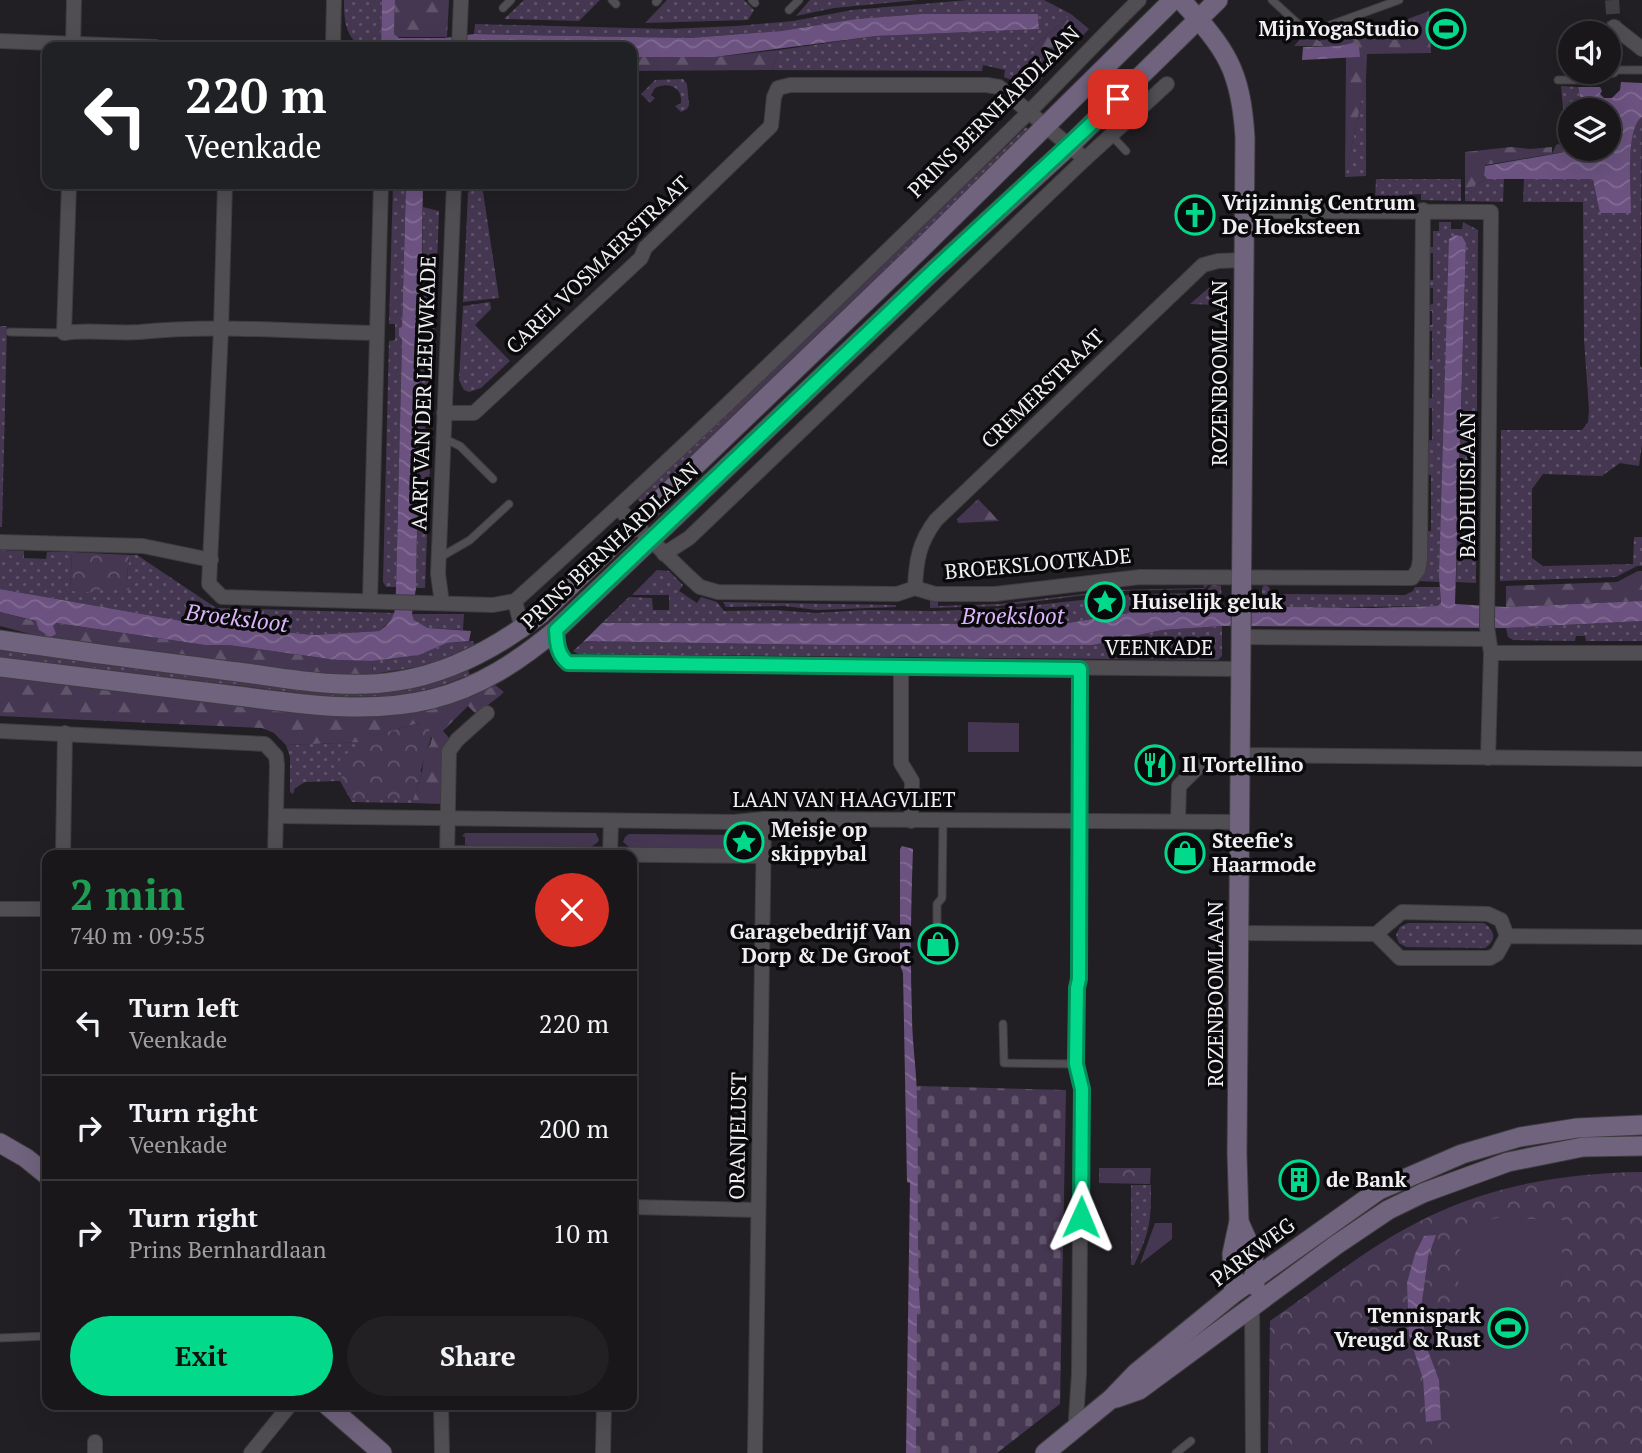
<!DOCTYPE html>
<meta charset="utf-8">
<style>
body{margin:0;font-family:"PT Serif",serif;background:#222023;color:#f1f3f6;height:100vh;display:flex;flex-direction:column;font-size:26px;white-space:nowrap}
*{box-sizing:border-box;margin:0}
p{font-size:23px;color:#9f9fa2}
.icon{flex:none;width:38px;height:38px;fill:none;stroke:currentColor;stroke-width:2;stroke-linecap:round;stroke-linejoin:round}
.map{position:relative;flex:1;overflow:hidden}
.panel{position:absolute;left:42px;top:850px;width:595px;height:560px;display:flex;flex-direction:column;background:#19171a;border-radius:14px;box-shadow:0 7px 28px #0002,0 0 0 2px #373639}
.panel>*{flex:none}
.hud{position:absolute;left:42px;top:42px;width:595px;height:147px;border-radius:14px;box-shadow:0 7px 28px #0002,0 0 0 2px #373639;background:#202124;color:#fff;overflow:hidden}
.buttons{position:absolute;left:1558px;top:21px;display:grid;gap:14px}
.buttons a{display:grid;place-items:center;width:63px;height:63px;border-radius:50%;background:#19171a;box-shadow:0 7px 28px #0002,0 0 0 2px #373639;font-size:35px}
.pin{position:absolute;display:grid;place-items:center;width:60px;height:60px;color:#fff;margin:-30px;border-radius:14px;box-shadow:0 4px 10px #0006}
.me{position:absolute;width:77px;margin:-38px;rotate:1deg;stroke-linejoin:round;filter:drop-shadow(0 0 5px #0008)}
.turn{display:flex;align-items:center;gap:24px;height:147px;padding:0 28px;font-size:32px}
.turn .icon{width:91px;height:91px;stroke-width:2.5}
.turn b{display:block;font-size:49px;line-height:60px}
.round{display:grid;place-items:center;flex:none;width:74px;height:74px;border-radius:37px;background:#222023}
.overview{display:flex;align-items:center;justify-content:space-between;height:119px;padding:0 28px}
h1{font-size:42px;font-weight:600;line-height:52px;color:#1e9e55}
.cta{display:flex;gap:14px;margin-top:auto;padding:14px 28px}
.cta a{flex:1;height:80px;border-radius:42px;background:#03d98b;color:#111;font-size:28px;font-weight:600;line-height:80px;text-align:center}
.cta a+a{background:#222023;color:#f1f3f6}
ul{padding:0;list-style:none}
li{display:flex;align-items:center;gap:21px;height:105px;padding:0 28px;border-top:2px solid #373639}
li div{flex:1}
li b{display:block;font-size:26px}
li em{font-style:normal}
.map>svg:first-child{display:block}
</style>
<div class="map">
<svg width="1642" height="1453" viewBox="0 0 1642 1453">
<defs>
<pattern id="grass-dots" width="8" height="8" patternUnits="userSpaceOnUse" patternTransform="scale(1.75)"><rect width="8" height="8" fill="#453751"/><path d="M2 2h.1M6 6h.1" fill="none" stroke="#60546a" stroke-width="1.8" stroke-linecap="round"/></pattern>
<pattern id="forest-firs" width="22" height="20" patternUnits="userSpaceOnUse" patternTransform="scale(1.75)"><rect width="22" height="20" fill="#453751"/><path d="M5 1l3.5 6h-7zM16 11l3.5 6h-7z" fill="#60546a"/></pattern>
<pattern id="cemetery-stones" width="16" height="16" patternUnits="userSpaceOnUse" patternTransform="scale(1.75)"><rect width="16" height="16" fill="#453751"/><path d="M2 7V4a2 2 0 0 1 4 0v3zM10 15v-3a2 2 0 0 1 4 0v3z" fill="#60546a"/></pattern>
<pattern id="park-crowns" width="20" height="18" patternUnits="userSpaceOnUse" patternTransform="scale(1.75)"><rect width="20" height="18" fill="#453751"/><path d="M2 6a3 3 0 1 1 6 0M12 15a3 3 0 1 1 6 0" fill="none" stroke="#60546a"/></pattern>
<pattern id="water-waves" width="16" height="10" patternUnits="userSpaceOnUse" patternTransform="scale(1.75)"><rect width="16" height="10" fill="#6b5280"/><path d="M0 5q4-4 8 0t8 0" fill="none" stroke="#816b92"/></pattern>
</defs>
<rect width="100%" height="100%" fill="#211f23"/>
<g fill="url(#grass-dots)">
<path d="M344,0H382L381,47H360C345,34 344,20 344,0Z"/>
<polygon points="524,0 600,0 579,21 504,19"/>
<polygon points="667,0 744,0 754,10 748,20 645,23"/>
<polygon points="810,0 918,0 834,8 796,16"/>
<polygon points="968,0 1044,0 1071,14 1031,49 1053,66 1039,82 1026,86 1004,77 1005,70 983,65 982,71 772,70 779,50 876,36 1039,29 1038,14 921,14 856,19 781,31 690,38 474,34 475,24 668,29 737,26 793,21 852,10"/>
<path d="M683,79L687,84L689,105L687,109L681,112L675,106L681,103C683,88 669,81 655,88L651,95L655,98L650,103L641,94L655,80Z"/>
<polygon points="1366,79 1366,176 1345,177"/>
<polygon points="1561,86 1578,87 1583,110 1570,110 1570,149 1582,149 1552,154 1556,145 1566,143"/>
<path d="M1642,117L1640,366L1642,368V444L1639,466L1620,463L1602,476L1543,474L1532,489V558L1543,566L1633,564L1634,537H1642V566H1637L1616,577L1500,581L1501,430H1582L1588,422L1589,410L1584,340L1583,202H1523L1524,179H1594L1630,212C1631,192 1625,128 1642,117Z"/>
<polygon points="1026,127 1030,130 644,505 637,499"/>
<polygon points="1504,178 1503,202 1465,201 1465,190 1487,179"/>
<polygon points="1376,179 1461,179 1461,201 1421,200 1421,194 1404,195 1403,201 1375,200"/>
<polygon points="393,184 406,184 402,327 399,336 402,339 396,587 386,587 383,582 389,341 395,340 395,324 389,324"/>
<polygon points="482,185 499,298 463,302 468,192"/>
<polygon points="423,207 439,211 431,415 426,415 425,431 431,432 425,588 416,588"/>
<polygon points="1439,222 1451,222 1451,229 1462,229 1463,222 1478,230 1476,583 1456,582 1466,243 1462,236 1455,235 1440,582 1418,581 1424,572 1424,531 1431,531 1431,475 1425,474 1425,441 1432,440 1432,408 1425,408 1425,399 1432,398 1432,369 1426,368 1425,361 1432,360 1432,331 1426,331 1426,325 1432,325 1432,311 1426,311 1426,305 1433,304 1433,288 1426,287 1427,280 1433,280 1433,253 1427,253 1427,247 1433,247 1433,231 1439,231"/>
<polygon points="1220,278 1224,286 1223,323 1217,323 1217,305 1190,304"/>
<polygon points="490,302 491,309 475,325 510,361 481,388 469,392 464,390 459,380 463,306"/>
<polygon points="0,326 7,326 2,527 0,527"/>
<polygon points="0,550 24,551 24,558 46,559 47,552 72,552 70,591 99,589 127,580 129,555 137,555 216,608 395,613 393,619 379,631 314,635 199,624 0,589"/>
<polygon points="657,570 669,571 683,585 679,591 697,603 701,597 717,602 724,611 775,610 815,613 865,610 934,611 1010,608 1136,594 1204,593 1213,584 1221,586 1222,606 1147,610 1062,624 602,623 629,597 652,598 653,610 669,610 669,595 632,595"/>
<polygon points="1204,581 1209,584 1204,589 1117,591 1000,606 930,608 930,599 938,599 938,606 1000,604 1117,590 1204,588"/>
<polygon points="1264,585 1268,586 1271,591 1278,594 1405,595 1413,591 1415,587 1440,587 1441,603 1437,606 1274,608 1262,606 1262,588"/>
<polygon points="723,602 896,605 896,607 817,610 784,606 726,607"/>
<polygon points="412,614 464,614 463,630 428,628 414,620"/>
<polygon points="1642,621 1642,641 1586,641 1585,636 1576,636 1575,641 1513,640 1508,637 1506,628"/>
<polygon points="1222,626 1222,656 1218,660 578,654 573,651 584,641 830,645 1093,645 1162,630"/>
<polygon points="473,641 475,646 424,666 373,674 372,661 419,655 447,643"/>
<polygon points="0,650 324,693 386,692 418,687 468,670 470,675 434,688 397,696 332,697 0,657"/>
<polygon points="362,742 422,772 412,803 352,802 340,781 305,782 295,788 293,794 290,792 290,757 286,745"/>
<path d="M1408,923H1484C1495,931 1497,940 1485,948L1406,947L1399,943L1396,935L1400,927Z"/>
<path d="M1131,1185H1151C1151,1223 1150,1231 1134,1265H1131Z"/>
</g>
<g fill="url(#forest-firs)">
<polygon points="395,0 449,0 447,37 396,37 394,34"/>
<polygon points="1429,11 1431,53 1367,54 1366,79 1345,177 1346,58 1360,57 1352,43 1339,46 1294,46 1302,37 1315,38 1319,41 1343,33 1345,38 1356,34 1360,37"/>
<polygon points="1071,14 1089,29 1071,48 1063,42 1061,43 1068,50 1053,66 1031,49"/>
<polygon points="779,50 772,70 632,71 632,57 715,57"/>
<polygon points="1511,147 1530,149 1552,147 1552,154 1485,165 1484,175 1487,179 1465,190 1465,152"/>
<polygon points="978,499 999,521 958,523 957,519"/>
<polygon points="1638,571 1642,571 1642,601 1506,607 1506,586 1617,582"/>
<polygon points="0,612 53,626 55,623 205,645 228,645 337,660 372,661 373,674 312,674 45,638 0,626"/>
<path d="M0,674L334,716L418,712L448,705L495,685L504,692C495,701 485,706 476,714L468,706L443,731L450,739L443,804L412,803L422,772L425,751L430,745L432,738L419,723L369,737L362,742L286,745L274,733L262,728L0,716Z"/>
</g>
<polygon fill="url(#cemetery-stones)" points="920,1086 1066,1090 1060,1404 997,1453 912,1453 914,1087"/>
<g fill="url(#park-crowns)">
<polygon points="72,552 129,555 127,580 130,581 129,590 100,589 99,593 70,591"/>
<path d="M419,723L429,729C434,741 427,745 425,756C421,772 416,785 409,800L353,799L342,781L340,759L368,737Z"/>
<polygon points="1099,1168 1151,1168 1150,1184 1099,1183"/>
<path d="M1642,1172V1453H1268L1270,1321C1322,1285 1373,1243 1430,1216C1497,1184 1569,1173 1642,1172Z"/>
</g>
<g fill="#453751">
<polygon points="968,722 1019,723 1019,752 968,752"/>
<polygon points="465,833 596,833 599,840 597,843 591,847 591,850 468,849 468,845 465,845 465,837 462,836"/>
<polygon points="629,834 747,835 751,843 747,847 743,848 743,851 629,850 629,847 623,842 625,837"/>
<polygon points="1497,1218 1563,1220 1555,1453 1450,1453 1461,1227"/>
<polygon points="1155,1223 1172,1223 1172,1239 1140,1264"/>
</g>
<g fill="url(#water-waves)">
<polygon points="382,0 395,0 394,34 399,38 444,38 474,34 690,38 781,31 856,19 921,14 1038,14 1039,29 876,36 715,57 632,57 632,47 381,47"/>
<polygon points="1352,43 1359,47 1360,57 1302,60 1303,47 1339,46"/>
<path d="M1621,82L1642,83V117C1625,128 1631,192 1631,213H1600L1593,179H1487L1484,175L1485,166L1582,149H1608V110H1583L1578,87H1600L1602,91L1600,94L1604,98H1612L1620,90Z"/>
<path d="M406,184H423L416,588L412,614L414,620L428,628L471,631L469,641L447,643L419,655L372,661L337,660L228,645H205L56,623L53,626L56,634L51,637L39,630L36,621L0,612V589L199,624L314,635L379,631C398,619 395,608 396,587L402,339L399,336V328L402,327Z"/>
<polygon points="1455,235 1462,236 1466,243 1455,604 1506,607 1642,601 1642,621 1506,628 1222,626 1162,630 1093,645 830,645 584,641 602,623 1062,624 1147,610 1199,606 1373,608 1437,606 1441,603 1439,576 1449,239"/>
<path d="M902,846L913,849C911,904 910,959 912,1015C912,1043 917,1072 917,1100C919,1170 916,1239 920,1309L917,1313L916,1453H906L910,1183L907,1182L903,973L900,965V849Z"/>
<polygon points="1436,1235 1428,1257 1421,1309 1428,1351 1439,1380 1441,1420 1426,1422 1423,1379 1409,1335 1407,1283 1415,1254 1424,1236"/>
</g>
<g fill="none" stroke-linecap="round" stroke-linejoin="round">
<polyline stroke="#403e42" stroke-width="14" stroke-dasharray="14 7" stroke-linecap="butt" points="1612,0 1614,27"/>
<g stroke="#3e3c3f" stroke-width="9">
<g id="lane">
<polyline points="612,0 616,4"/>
<polyline points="752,0 755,3"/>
<polyline points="1272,0 1308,33 1399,0"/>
<polyline points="656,2 658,0"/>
<polyline points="503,8 511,0"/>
<polyline points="789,10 799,0"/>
<polyline points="1611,70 1642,70"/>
<polyline points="1558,80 1590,80 1608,72"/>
<polyline points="1111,135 1126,151"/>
<polyline points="10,332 64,333"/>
<polyline points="443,438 460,446 493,479"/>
<polyline points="439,558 470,540 509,504"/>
<polyline points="937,939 937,904 942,898 943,821"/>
<polyline points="1003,1024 1004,1063 1076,1064"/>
<polyline points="0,1338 47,1336"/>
<polyline points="1176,1453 1191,1441"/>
</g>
</g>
<g stroke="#3e3c3f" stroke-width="16">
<g id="street">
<polyline points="1614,27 1642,49"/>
<polyline points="0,41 156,47"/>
<polyline points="73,47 74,0"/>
<polyline points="333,47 334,0"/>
<polyline points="459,47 461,0"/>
<polyline points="1612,70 1614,27"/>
<path d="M69,184L64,333C90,329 115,334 140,332C218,324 298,332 377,333"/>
<path d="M225,184L221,329L209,584L222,597L493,605L515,601C690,443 859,279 1027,114C1065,76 1101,37 1139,0"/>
<polyline points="1244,211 1491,212 1487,627 1491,653 1488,758"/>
<polyline points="444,413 474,413 641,258 645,248 771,126 774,97 778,88 790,85 987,85 999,87 1085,159"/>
<polyline points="618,508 689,577 700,587 718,592 897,594 915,588 935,594 995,594 1140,577 1412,578 1418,570 1420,560 1423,210"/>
<polyline points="0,542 143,546 211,560"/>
<polyline points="664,554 689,538 1085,159 1167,84"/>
<path d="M915,588C916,561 919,542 936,520L1203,265L1218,261L1243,260"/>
<polyline points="370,600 381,184"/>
<polyline points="515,601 522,629"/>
<polyline points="442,603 438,574 454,184"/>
<path d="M556,630C557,643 557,654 568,663L1240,669"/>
<polyline points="1242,637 1488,639"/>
<polyline points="1491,653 1642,653"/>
<polyline points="901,667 901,763 912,781 911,821"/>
<polyline points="1080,669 1079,979 1077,988 1076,1064 1081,1089 1079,1374 1076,1419 1080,1425"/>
<polyline points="0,731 265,744 276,756 277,765 275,856"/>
<polyline points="1241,755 1642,759"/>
<polyline points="277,816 734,822 764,819 1240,822"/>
<polyline points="1178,821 1179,786 1199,766 1241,766"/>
<polyline points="447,853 763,856"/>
<polyline points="63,856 65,733"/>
<polyline points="447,856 449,751 457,740 487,713"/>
<polyline points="610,856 611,821"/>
<polyline points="0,909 47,909"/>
<polyline points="1239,933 1376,934 1400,958 1490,958 1497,954 1507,936 1642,937"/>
<polyline points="1376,934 1402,912 1488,914 1501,920 1507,936"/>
<polyline points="632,1207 758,1210"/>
<polyline points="1252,1304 1253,1453"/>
<polyline points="441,1405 442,1453"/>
<polyline points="95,1442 95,1453"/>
<polyline points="251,1453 290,1405"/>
<polyline points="603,1453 604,1405"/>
<polyline points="755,1453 764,819"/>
</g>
</g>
<g stroke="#3e3c3f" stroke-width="21">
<g id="secondary">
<path d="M1181,0C1226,49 1241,69 1245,138L1237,1154L1239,1221L1232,1254L1234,1293"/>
<path d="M0,640C79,652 159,662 238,672C291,679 345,690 398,681C451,673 499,646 541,614L928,242L1173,0"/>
<path d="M0,667C74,676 147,685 221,694C291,702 363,716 432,699C480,687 519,661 556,630L934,270L1069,146L1218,0"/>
<polyline points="0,1143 26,1158 47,1175"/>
<polyline points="1239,1222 1253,1253 1255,1286"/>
<polyline points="1116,1398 1139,1390 1336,1245 1388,1210 1423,1193 1508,1162 1583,1147 1642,1146"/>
<polyline points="327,1405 382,1453"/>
<polyline points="1045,1453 1111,1399 1136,1373 1234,1293 1379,1190 1462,1154 1520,1137 1577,1128 1642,1125"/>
</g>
</g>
<use href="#lane" stroke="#504e53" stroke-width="7"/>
<use href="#street" stroke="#504e53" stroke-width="14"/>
<use href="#secondary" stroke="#70637d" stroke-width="19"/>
</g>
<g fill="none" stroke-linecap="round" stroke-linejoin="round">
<g stroke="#028d5a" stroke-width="18">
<path id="route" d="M1081,1217L1082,1089L1076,1064L1077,988L1079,979L1080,669L568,663C557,654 557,643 556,630L934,270L1118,99"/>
</g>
<use href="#route" stroke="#03d98b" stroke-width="12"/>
</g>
<defs>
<g id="stadium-ring" transform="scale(2.0125)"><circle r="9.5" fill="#0a090b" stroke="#03d98b" stroke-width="1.5"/><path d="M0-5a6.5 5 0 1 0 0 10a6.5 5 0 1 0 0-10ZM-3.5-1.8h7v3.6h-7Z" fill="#03d98b"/></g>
<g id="church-ring" transform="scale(2.0125)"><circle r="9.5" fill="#0a090b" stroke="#03d98b" stroke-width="1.5"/><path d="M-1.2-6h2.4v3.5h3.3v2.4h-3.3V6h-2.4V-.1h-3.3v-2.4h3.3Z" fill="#03d98b"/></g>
<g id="sight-ring" transform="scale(2.0125)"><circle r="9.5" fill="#0a090b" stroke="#03d98b" stroke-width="1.5"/><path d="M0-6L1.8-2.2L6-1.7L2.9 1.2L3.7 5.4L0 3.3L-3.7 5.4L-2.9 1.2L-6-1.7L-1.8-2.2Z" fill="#03d98b"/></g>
<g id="restaurant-ring" transform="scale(2.0125)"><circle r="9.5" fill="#0a090b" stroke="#03d98b" stroke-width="1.5"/><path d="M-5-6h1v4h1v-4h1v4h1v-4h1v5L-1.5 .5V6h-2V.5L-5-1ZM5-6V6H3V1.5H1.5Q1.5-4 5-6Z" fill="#03d98b"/></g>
<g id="shop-ring" transform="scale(2.0125)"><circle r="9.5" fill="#0a090b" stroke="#03d98b" stroke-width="1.5"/><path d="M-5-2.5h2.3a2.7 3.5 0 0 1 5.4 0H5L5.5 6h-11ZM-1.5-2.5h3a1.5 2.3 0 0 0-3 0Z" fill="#03d98b"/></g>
<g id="building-ring" transform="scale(2.0125)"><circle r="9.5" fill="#0a090b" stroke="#03d98b" stroke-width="1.5"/><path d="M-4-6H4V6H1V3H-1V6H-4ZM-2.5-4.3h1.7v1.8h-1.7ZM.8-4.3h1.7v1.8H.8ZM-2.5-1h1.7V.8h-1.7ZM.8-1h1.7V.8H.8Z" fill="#03d98b"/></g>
</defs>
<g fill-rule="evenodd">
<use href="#stadium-ring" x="1446" y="29"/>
<use href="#church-ring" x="1195" y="215"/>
<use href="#sight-ring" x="1105" y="602"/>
<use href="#restaurant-ring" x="1155" y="765"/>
<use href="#sight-ring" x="744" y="842"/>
<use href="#shop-ring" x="1185" y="853"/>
<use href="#shop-ring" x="938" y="944"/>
<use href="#building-ring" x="1299" y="1180"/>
<use href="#stadium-ring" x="1508" y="1328"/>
</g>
<g text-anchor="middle" stroke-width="7" stroke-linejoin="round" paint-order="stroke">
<g font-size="21" font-weight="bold" fill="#f1eff2" stroke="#0a090b" text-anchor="start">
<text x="1419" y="36" text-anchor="end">MijnYogaStudio</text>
<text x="1222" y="210">Vrijzinnig Centrum<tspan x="1222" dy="24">De Hoeksteen</tspan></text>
<text x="1132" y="609">Huiselijk geluk</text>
<text x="1182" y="772">Il Tortellino</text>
<text x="771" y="837">Meisje op<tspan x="771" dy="24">skippybal</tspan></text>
<text x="1212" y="848">Steefie's<tspan x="1212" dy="24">Haarmode</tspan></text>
<text x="911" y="939" text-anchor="end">Garagebedrijf Van<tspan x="911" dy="24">Dorp &amp; De Groot</tspan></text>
<text x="1326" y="1187">de Bank</text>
<text x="1481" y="1323" text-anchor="end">Tennispark<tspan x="1481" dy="24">Vreugd &amp; Rust</tspan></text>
</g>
<g font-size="21" fill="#f1eff2" stroke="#0a090b">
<text transform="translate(994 112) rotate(-45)" y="7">PRINS BERNHARDLAAN</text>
<text transform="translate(598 265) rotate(-44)" y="7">CAREL VOSMAERSTRAAT</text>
<text transform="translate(1220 373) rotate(-90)" y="7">ROZENBOOMLAAN</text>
<text transform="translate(1043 389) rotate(-44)" y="7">CREMERSTRAAT</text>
<text transform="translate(424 393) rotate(-88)" y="7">AART VAN DER LEEUWKADE</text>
<text transform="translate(1468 485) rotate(-90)" y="7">BADHUISLAAN</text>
<text transform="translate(610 546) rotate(-43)" y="7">PRINS BERNHARDLAAN</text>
<text transform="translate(1038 564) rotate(-5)" y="7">BROEKSLOOTKADE</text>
<text x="1159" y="655">VEENKADE</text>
<text x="844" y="807">LAAN VAN HAAGVLIET</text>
<text transform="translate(1216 994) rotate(-90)" y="7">ROZENBOOMLAAN</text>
<text transform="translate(738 1136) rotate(-89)" y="7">ORANJELUST</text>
<text transform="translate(1253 1252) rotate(-37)" y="7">PARKWEG</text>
</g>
<g font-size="23" font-style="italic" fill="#dbb4fc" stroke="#0a090b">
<text x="1013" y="624">Broeksloot</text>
<text transform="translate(237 618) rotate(7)" y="8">Broeksloot</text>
</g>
</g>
</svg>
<div class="buttons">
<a><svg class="icon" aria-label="sound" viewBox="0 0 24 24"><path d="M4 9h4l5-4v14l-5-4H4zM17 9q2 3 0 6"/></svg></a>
<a><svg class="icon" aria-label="layers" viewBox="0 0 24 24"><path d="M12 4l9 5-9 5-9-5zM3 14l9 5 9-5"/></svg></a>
</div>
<div class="pin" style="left:1118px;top:99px;background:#d93025"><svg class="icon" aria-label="arrive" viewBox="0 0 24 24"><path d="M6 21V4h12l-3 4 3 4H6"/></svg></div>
<svg class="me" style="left:1081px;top:1217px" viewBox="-20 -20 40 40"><path d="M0-17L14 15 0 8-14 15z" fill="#03d98b" stroke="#fff" stroke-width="4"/></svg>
<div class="hud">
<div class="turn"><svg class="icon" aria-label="left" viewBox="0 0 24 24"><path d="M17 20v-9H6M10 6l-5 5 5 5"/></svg><div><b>220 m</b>Veenkade</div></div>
</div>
<section class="panel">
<div class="overview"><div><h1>2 min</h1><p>740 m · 09:55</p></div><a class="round" style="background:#d93025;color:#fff"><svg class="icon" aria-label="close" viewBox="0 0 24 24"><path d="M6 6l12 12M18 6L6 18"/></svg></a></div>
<ul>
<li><svg class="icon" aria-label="left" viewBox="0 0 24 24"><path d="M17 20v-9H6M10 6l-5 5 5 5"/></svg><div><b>Turn left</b><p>Veenkade</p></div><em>220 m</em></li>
<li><svg class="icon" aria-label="right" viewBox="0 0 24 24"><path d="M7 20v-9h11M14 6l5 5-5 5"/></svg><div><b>Turn right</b><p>Veenkade</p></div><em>200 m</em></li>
<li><svg class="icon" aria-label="right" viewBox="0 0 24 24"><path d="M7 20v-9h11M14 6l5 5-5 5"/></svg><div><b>Turn right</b><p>Prins Bernhardlaan</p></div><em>10 m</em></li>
</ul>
<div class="cta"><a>Exit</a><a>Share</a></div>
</section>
</div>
